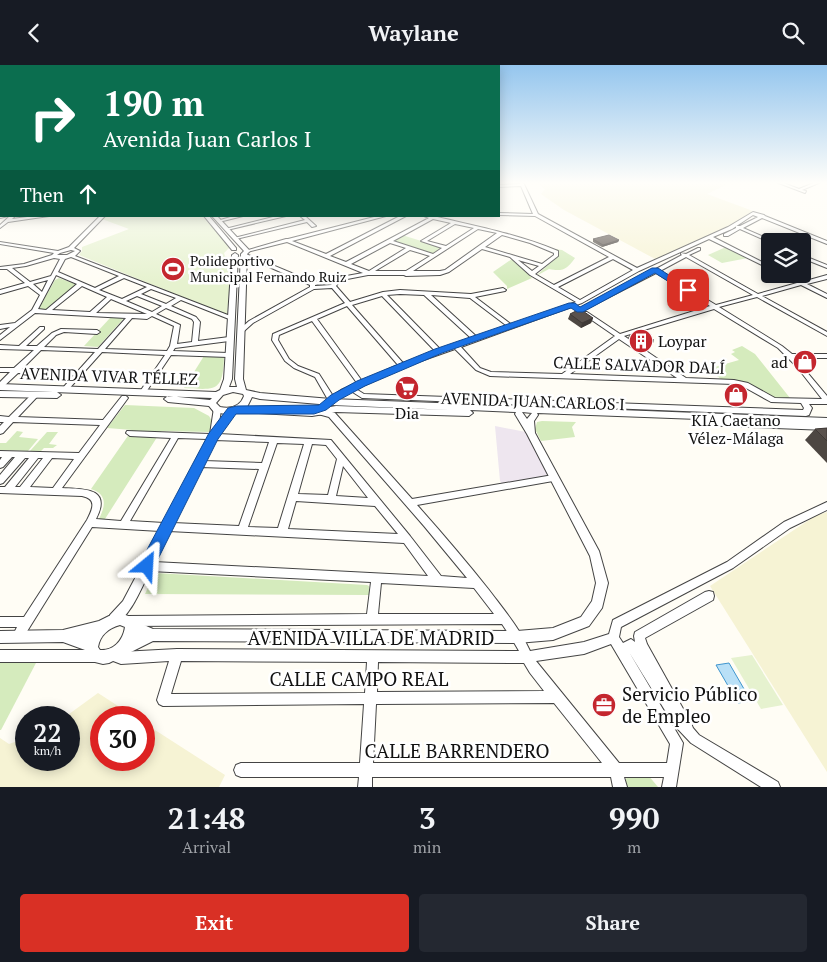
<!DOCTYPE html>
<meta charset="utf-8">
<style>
body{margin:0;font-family:"PT Serif",serif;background:#242831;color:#f1f3f6;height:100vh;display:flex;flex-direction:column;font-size:19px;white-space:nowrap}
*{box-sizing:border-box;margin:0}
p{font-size:16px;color:#9ea1a6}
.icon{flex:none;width:28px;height:28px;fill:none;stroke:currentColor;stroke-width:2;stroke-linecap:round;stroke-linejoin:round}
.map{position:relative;height:722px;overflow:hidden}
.side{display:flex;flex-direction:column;background:#171b24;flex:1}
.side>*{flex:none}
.hud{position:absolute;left:0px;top:0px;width:500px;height:152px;box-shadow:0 2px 12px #0003;background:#0b6e4f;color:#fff;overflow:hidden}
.tools{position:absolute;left:761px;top:168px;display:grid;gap:10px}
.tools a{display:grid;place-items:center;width:50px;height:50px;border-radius:5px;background:#171b24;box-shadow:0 2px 12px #0003;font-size:25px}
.speed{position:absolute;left:15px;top:641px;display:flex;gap:10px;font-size:25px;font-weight:700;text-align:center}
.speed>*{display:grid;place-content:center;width:65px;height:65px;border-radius:50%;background:#171b24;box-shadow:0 2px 12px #0003;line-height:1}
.speed small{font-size:12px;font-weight:400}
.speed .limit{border:8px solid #d22;background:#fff;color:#111}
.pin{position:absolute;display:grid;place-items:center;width:42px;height:42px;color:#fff;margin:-21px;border-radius:10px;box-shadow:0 2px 8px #0006}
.me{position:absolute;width:55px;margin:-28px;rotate:27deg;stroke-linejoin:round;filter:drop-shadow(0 0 4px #0008)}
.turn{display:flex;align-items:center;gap:18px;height:105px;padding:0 20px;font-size:22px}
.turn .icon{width:65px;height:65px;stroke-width:2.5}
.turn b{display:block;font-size:35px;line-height:42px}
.then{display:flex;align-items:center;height:48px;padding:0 20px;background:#0003;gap:10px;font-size:19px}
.eta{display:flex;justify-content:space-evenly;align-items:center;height:85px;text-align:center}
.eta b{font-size:30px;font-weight:700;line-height:35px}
.button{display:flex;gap:10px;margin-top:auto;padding:10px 20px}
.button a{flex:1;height:58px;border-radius:5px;background:#d93025;color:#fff;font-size:20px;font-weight:700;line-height:58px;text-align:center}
.button a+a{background:#242831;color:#f1f3f6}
header{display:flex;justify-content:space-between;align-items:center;height:65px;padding:0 20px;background:#171b24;font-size:22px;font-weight:700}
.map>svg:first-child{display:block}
</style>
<header><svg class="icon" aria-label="back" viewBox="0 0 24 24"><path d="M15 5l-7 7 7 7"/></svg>Waylane<svg class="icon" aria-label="search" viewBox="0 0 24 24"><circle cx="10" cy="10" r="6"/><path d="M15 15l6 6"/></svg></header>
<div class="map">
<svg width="827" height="722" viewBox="0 0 827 722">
<rect width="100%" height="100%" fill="#fffdf5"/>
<polygon fill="#eee6ef" points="495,361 526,367 548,408 545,412 502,419 500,416"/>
<g fill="#f6f3d4">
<polygon points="535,117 716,117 726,120 707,129 753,146 731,160 657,195 564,145 541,129 545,124"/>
<polygon points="827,447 827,707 710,521 815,451"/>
<polygon points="98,628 135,652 101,652 101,695 144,695 144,658 225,710 219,722 0,722 0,673 9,679 26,673 26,695 69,695 69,652 65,652"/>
</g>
<g fill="#d5ebbd">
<polygon points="402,170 444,183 432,191 391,176"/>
<polygon points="726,182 748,193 722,198 708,190"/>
<path d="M554,184L562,185L575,193C567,204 563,207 549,204L536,211L559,190Z"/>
<polygon points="512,194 532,213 507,224 507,221 493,207"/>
<polygon points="59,213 78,220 47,245 38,245 55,215"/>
<polygon points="111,252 124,253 98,282 84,281"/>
<polygon points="742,281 755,289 790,333 775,333 750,320 737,315 721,314 708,304 739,295 731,289 735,287 732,285"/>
<path d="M204,291L224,292C223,327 216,325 184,323Z"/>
<path d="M125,340L194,343L209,351L213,358L209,367L161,366L105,454H99C106,440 107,429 91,424L132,365L107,363Z"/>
<polygon points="542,356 576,357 572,362 575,372 541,376 535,364 537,357"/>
<polygon points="17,366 23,367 19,372 38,374 28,386 0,385 0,378 6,378"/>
<polygon points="47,367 58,367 49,379 57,380 53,383 44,383 41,386 30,386"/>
<polygon points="155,508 367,520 369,521 369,530 145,529"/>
<polygon points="0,596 37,596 1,665 0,665"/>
<polygon points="628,709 648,710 658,722 623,722"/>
</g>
<g fill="#e6f2cf">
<polygon points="106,151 202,151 230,182 224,188 225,191 232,194 227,250 79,190 82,186 82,182 129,164 102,154"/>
<polygon points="752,590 783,640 761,644 731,593"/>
</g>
<polygon fill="#b9e0f7" stroke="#3f96cf" points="729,598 751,636 738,638 716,600"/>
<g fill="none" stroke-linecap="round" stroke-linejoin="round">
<g stroke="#444" stroke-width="2">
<g id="minor">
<path d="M519,117H523L538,149L637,203L728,162L753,147L764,150L765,151L827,176V179L762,153L743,163L773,176L769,177L740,164L728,171H724V169L736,163V161H740L758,152L753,150L732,164L713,172L770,201V204L709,174L639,206L582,238L461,282L480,303L491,307L562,309L615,271L583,249V247H587L620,269L710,241L656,208L582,246H578L577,245L653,205V204H656L682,190L681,189V188L686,189L698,183H700V185L689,190L758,229L797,218L780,209H785L802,217L827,210V214L807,219L827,229V233L801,220L762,231L827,267V271L757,232L719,242L782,281L792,289H827V293H795L827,331V339H809L812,343L809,350L806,351L362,333L351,326L345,329L324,345L335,348L412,434L553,410L556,411L557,413L556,415L553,416L417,440C442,468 466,496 489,525C504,545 520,564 530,586L584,577L609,569L613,555L727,497L784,457L827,437V445L790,463L733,503L621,562L619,572L623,578L631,574L635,577L634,571L635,567L705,527L709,526L713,527L714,531L713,535L645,573L647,579L691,658L693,663L699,670L778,717L780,722H761L691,678L674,660L629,587L683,678L676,722H662L664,712H624L627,722H613L611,712H372V722H358L359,712H241L236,710L234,705L236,700L241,698H360L364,639L163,641L159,639L157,635L169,596L121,599L108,594L106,590L108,586L112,584L121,587L177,584L519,586L512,574L502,559L127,561L123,560L122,556L123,552L127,551L367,549L371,517L150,506C142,521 131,552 114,559L110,558L109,554L110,550L123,536L160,466L92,462L21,576L17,577L13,576L12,572L17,562H0V552H24L87,455C92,445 98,434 82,431L0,428V422H5L29,393H25L3,418L0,419V410L15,392H12L3,402L0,403V395L2,392H0V386L79,388L100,360L13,357L3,368L0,369V361L4,357H0V351L9,352L32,329H34L38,331L36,333L18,352L103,355L122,331H126L128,333L62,423C85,424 112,423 96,454L121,456L171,373L130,371L126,368L127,366L210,369L214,343L217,342L221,345L219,358L229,344L232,343L236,346L219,369L331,375L410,471L441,511L467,513L424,461L329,352L318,349V347L299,348L295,345C302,340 313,345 321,341C324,339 328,335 331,333H327L315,312L294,303L285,296L272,275L273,269L345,238L332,223L314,224L253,258L243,267H239V265L249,256L310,222V220L242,190L246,189L313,217L363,208L287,177L247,187L245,186L286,174H288L378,151H386L292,176L326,189L400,151H406L330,191L346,197L429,153L424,151H433C475,161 517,169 558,186V191L535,209L554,220L609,192L535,151L499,150V148L533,149L521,121L499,122V120L520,119ZM433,154L451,158L421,176L442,183L433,189L393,176ZM455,159L474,163L446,181L427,176ZM478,164L497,168L445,205L440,206H413ZM502,170L530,178L554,188V190L542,199L485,182ZM390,178L406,183L369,206L351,199ZM482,184L510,192L530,210L576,237L512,260L475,232L505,226L506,225L503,223L471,229L400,225L383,227L350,237L336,221L339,217L337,216L368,210H404L406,211L440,210L449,207ZM410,185L430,191L406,206H375ZM686,192L753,230L716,240L660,206ZM613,194L633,205L580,235L558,222ZM518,195L539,201L532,206ZM331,217H333L331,220L315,221V220ZM400,229L424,230L472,274L441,285L387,230ZM431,230L470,233L507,261L477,272ZM382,231L436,287L403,298L352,240ZM347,241L398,300L362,316L317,254ZM714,244L778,283L797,302L822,334L775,333L748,318L734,315L686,313L624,271ZM312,256L357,318L341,325L332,332L333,331L319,309L298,301L289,294L278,275L279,270ZM619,274L677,313L570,309ZM455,284L476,305L490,311L734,319L744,322L771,337L801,338L804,343L803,345L364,329L356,324L404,302ZM178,373L207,374L164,458L130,456ZM215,375L269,377L262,398L204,396ZM277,378L304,379L278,463L248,462ZM312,379L326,380L337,394L328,430L298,429ZM38,393H43L20,422H15ZM52,393L74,394L53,423L30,422ZM343,401L368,433L336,431ZM201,402L259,404L239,461L173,458ZM296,436L375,441L398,469L288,464ZM169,466L404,478L428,511L154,497ZM381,518L474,523L494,549H378ZM611,579L670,679L667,698H619L536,596L584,589ZM181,596L367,597L365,628L171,629ZM378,597L524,598L530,608L544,626L377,627ZM554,638L602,698H373L376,639Z"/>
<polygon points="776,117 781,117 799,124 816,117 821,117 802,125 806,126 805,128"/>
<polygon points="10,151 14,152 12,154 35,151 49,151 8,157 0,163 0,160"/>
<path d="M100,151H105L74,183L80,186L75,191L233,252V254H229L181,235L171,241L196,252L200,257L198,276L229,272L232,274L229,276L175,283L173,286L228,288L231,290L228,292L171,290L144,330H142L139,328L165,290L102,287L67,326H65L62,324L74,310L18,308L2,323H0V317L10,307H0V303H14L34,285L0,284V280L19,281L40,262H44V264L26,281H37L52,268L61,264L97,265L100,267L97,269L64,267L56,270L44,282L98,284L126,253L35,248L0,275V270L10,262L0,264V260L15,258L32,245L40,230L28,221L0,229V225L25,218L7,204H0V202L24,199L52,190L54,188L0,179V177L58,186L69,182ZM71,185L75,186L67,190H57L60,188ZM71,192L119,211L95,223L58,207L65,194ZM54,193L60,194L51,211L30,217L12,203L26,201ZM56,210L77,219L46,245L38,244ZM124,213L147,222L122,234L99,225ZM48,215L42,227L33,219ZM82,221L107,232L90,247L52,245ZM151,224L176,233L166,239L141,229ZM137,231L162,241L152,247L126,236ZM111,234L147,249L96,248ZM166,243L192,254L194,257L192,277L177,279L180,260L156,249ZM152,251L174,261L170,281L167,286L105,284L132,253L147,254ZM41,285L95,287L78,306L22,304Z"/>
<polygon points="234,151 243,151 219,157 217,156"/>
<polygon points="277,151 286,151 227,165 225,164"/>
<polygon points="300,151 305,151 316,161 312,162 307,157 236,174 234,173 305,155"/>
<polygon points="802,190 827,200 827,203 802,193"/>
<polygon points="0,585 96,585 100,587 102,591 100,595 96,597 0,597"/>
</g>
</g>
<g stroke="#444" stroke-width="2">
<g id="tertiary">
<polygon points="1,150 1,151 8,151 0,153"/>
<polygon points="204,151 209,151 236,183 236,185 232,185"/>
<path d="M212,151H217L250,186L247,189L243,314L246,325L260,328L331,334L827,353V365L699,360L695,357L698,354L537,348L538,350L534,356L535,368L599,486L608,518L602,543L589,561L553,575L517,578L153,576L109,598L103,599L91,596L85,585L63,577L0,578V566L63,565L99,556L109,551L120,548L131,552L135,556L153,564L517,566L553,563L581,552L592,536L596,518L590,491L527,369L515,349L516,347L470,345L473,348L469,351L336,347L312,351L238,347L231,350L214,347L209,341L168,337L164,334L168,331L210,335L212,333L0,325V319L216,327L220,325L224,314L232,190L235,188L238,190L232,314L229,322H237L235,314L241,189L244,186ZM233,327L243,329L244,331C240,342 230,344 220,342L216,338L223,330ZM252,332L260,334L331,340L452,345L336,341L312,345L247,342ZM522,347L532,348L527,354ZM120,560L125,562C123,576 113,586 100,585L98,582C100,570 109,563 120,560Z"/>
<polygon points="0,326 57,327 61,330 57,333 0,332"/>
</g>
</g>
<use href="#minor" fill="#fff" fill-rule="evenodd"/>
<use href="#tertiary" fill="#fff" fill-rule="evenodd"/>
</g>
<g fill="#4d4742">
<polygon points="593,174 619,175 618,177 602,182 593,177"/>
<polygon points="570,249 593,253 591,258 581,263 568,254"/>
<polygon points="629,271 654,275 653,278 641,282 628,273"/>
<polygon points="827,363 827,398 805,375 815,364"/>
</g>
<g fill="#3f3936">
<polygon points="619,175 618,177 602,182 603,180"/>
<polygon points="593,253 591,258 581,263 582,258"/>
<polygon points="654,275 653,278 641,282 643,279"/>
</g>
<g fill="#5a524d" stroke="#3f3936">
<polygon points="609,170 619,175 603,180 593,174"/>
<polygon points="580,244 593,253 582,258 570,249"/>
<polygon points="642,267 654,275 643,279 629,271"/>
<polygon points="827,363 827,376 815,364"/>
</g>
<linearGradient id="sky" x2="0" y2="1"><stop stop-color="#95c6ee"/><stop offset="0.54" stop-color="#fffefa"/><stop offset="1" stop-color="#fffefa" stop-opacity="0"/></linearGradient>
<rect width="827" height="218" fill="url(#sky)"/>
<polygon fill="#1a73e8" stroke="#114b97" points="652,203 658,203 692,225 685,227 655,208 583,247 577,247 571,243 442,288 365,321 339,335 326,345 314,349 236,349 218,374 152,506 147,508 141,506 139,501 141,496 209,368 228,343 237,341 319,340 331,330 357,316 435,284 569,238 575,238 580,242"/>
<defs>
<g id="stadium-disc" transform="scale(1.25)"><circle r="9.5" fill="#c4262e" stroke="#fff"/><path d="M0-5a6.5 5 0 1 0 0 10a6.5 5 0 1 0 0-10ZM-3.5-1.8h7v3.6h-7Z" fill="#fff"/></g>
<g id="building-disc" transform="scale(1.25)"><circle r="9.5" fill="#c4262e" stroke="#fff"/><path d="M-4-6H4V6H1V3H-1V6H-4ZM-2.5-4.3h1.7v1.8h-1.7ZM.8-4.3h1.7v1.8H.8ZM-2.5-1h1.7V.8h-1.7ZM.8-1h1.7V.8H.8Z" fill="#fff"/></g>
<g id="shop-disc" transform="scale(1.25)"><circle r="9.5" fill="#c4262e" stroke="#fff"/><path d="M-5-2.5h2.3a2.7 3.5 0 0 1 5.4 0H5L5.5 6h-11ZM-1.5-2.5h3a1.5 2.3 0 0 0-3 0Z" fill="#fff"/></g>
<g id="supermarket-disc" transform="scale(1.25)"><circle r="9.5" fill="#c4262e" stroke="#fff"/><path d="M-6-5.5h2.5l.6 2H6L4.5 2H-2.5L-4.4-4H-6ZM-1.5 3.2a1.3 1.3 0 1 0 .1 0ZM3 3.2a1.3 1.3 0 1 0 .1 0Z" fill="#fff"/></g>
<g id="office-disc" transform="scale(1.25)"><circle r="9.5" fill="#c4262e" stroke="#fff"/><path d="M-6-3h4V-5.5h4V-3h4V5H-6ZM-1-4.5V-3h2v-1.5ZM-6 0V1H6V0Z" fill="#fff"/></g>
</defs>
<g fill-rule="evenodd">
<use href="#stadium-disc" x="173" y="204"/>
<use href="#building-disc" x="641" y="276"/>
<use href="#shop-disc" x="805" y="297"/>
<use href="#supermarket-disc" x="407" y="323"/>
<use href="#shop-disc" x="736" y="330"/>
<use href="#office-disc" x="604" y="640"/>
</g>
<g text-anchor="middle" stroke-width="5" stroke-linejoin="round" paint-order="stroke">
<g font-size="14" fill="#111" stroke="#fff" text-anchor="start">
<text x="190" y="201">Polideportivo<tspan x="190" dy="16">Municipal Fernando Ruiz</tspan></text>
</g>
<g font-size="16" fill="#111" stroke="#fff">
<text x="658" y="282" text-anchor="start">Loypar</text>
<text x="788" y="303" text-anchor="end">ad</text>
<text x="407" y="354">Dia</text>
<text x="736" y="361">KIA Caetano<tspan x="736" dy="18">Vélez-Málaga</tspan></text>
</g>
<g font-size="16" fill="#111" stroke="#fff">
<text transform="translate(639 300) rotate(2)" y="6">CALLE SALVADOR DALÍ</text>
<text transform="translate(109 311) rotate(2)" y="6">AVENIDA VIVAR TÉLLEZ</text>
<text transform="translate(533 336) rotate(2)" y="6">AVENIDA JUAN CARLOS I</text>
</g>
<g font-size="19" fill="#111" stroke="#fff">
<text x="371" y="580">AVENIDA VILLA DE MADRID</text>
<text x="359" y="621">CALLE CAMPO REAL</text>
<text x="457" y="693">CALLE BARRENDERO</text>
</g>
<g font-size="19" fill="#111" stroke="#fff" text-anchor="start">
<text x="622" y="636">Servicio Público<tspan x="622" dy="22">de Empleo</tspan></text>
</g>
</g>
</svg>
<div class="tools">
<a><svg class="icon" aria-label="layers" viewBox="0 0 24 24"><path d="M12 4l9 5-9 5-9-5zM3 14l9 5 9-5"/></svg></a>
</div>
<div class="speed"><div>22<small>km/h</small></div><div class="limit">30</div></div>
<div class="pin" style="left:688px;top:225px;background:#d93025"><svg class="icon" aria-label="arrive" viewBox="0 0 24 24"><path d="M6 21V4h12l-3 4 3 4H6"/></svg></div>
<svg class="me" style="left:147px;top:501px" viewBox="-20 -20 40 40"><path d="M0-17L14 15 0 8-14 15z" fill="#1a73e8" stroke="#fff" stroke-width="4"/></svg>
<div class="hud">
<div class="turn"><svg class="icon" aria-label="right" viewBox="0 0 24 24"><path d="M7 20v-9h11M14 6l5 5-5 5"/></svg><div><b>190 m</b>Avenida Juan Carlos I</div></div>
<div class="then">Then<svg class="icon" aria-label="ahead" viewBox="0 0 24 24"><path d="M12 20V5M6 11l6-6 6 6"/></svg></div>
</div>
</div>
<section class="side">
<div class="eta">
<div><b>21:48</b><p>Arrival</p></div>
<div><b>3</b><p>min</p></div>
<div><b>990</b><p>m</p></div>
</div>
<div class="button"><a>Exit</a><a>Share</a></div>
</section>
